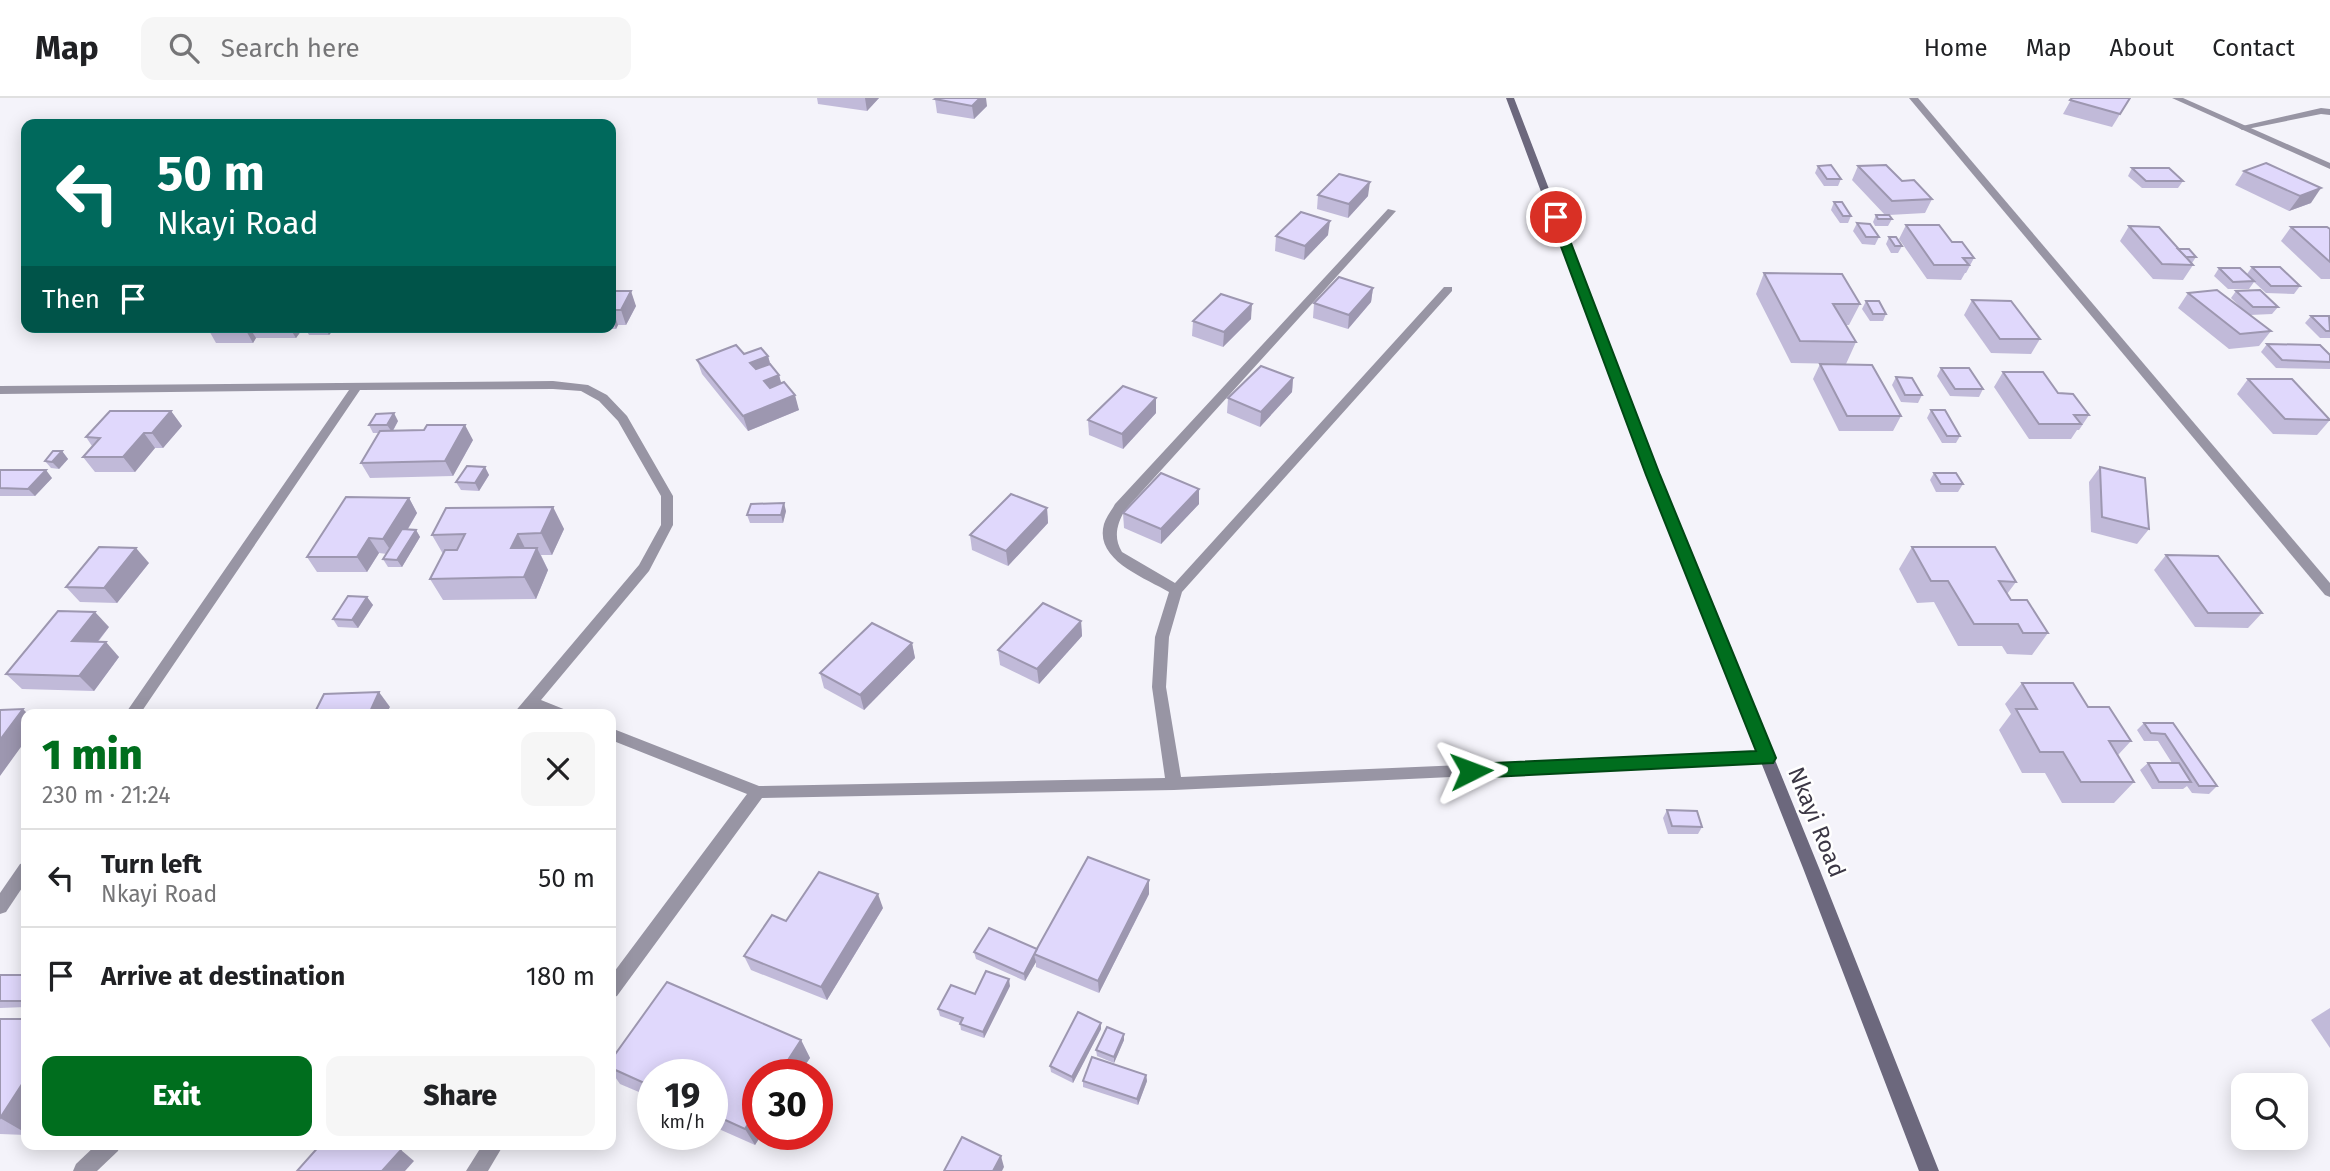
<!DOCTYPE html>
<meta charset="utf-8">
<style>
body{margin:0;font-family:"Fira Sans",sans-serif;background:#f6f6f6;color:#202124;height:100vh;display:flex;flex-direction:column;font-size:26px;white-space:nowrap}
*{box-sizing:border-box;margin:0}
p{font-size:23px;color:#757577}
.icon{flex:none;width:38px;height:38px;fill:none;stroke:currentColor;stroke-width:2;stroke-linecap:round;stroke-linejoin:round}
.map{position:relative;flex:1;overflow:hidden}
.sheet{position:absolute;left:21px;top:611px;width:595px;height:441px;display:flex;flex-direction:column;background:#fff;border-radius:14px;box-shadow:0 4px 18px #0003}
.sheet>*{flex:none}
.top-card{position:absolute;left:21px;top:21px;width:595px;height:214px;border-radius:14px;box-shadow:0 4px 18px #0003;background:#00695c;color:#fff;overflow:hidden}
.buttons{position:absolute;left:2231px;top:975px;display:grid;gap:14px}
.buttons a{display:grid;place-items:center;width:77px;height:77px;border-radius:14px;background:#fff;box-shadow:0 4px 18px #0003;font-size:35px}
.speed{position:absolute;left:637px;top:961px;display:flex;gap:14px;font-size:35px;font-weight:700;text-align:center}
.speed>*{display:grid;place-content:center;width:91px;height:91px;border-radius:50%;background:#fff;box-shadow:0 4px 18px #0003;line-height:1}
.speed small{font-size:18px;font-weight:400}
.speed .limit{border:10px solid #d22;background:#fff;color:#111}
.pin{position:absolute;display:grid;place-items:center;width:60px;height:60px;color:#fff;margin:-30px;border:4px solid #fff;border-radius:50%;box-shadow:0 2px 7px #0007}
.me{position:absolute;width:77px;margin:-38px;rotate:87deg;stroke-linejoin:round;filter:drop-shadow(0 0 5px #0008)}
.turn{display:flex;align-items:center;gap:24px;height:147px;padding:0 21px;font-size:32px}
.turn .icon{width:91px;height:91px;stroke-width:2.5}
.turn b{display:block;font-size:49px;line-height:60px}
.then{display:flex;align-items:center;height:66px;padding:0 21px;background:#0003;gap:14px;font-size:26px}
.round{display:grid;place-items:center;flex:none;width:74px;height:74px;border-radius:14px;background:#f6f6f6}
.summary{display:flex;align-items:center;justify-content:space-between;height:119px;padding:0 21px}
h1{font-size:42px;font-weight:800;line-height:52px;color:#006e1e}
.action{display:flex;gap:14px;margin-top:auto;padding:14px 21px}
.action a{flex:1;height:80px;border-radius:14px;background:#006e1e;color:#fff;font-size:28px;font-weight:800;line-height:80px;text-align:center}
.action a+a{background:#f6f6f6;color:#202124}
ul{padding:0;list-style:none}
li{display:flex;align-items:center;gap:21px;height:98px;padding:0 21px;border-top:2px solid #e0e0e0}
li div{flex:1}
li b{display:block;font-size:26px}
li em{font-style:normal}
header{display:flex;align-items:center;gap:42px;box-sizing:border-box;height:98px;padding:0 35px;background:#fff;border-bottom:2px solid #e0e0e0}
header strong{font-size:33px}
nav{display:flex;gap:38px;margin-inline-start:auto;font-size:24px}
.search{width:490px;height:63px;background:#f6f6f6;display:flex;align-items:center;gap:18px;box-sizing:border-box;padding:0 24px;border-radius:14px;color:#757577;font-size:26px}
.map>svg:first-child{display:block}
</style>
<header>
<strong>Map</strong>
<div class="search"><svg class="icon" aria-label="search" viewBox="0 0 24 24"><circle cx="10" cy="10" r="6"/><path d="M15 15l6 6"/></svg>Search here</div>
<nav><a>Home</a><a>Map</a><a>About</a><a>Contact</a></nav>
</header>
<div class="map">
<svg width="2330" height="1073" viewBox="0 0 2330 1073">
<rect width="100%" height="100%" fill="#f4f3fa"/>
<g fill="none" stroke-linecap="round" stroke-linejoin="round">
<polygon fill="#9895a4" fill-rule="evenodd" points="2321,10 2330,11 2330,17 2321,16 2242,32 2238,29"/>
<g fill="#9895a4" fill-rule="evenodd">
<polygon points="1909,0 1918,0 2330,485 2330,499 2325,497"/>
<polygon points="2172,0 2183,0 2330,65 2330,71"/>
<path d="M1388,111L1396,113L1125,412C1117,426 1113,439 1122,454L1175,485L1444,189H1452V193L1182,494L1169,539L1166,589L1181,679L1767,654L1772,656L1775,660L1772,664L1174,692L762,700L617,898L611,900V878L747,696L611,642V630L759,688L1165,680L1152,589L1155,539L1169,494C1144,479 1094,462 1104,426C1106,419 1112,412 1115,406Z"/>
<polygon points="553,283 588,287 607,297 627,318 673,398 673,427 649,473 541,602 566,612 568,616 546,616 533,611 529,616 513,616 639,467 661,427 661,398 618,323 599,303 581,293 553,291 360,292 140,616 125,616 349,292 0,296 0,288"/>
<polygon points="26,764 26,784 6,814 0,816 0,795 20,766"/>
<polygon points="97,1046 120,1046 118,1053 97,1073 73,1073 76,1066"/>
<polygon points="483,1046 504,1046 488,1073 466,1073"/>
</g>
<polygon fill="#6c687d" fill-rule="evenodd" points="1506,0 1514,0 1659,377 1819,770 1939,1073 1919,1073 1803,770 1647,377"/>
</g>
<g fill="#c1bad9">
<polygon points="817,0 879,0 867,13 818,6"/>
<polygon points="2072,0 2130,0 2112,29 2063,16"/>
<polygon points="935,1 987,8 974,21 937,15"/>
<polygon points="2266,65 2311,105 2289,113 2235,87 2244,73"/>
<polygon points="1818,68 1841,81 1838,88 1824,88 1815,75"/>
<polygon points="1858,68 1902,83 1932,101 1925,115 1889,117 1892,121 1888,128 1875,128 1873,124 1876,117 1885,117 1852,82"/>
<polygon points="2132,70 2183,83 2178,90 2142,90 2128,78"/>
<polygon points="1318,97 1368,98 1348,120 1317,111"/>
<polygon points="1834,104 1851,118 1848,125 1840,125 1831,112"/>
<polygon points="1857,125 1879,139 1875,147 1862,146 1853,133"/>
<polygon points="1906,127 1952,144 1974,160 1966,175 1965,175 1961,182 1927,181 1899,141"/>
<polygon points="2129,128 2196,159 2192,165 2193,167 2183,182 2153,181 2120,143"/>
<polygon points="2291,129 2330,131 2330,181 2321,181 2281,143"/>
<polygon points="1328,137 1304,162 1275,153 1276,138"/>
<polygon points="1889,139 1902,148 1898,155 1891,155 1886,146"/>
<polygon points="2252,169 2300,188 2294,196 2266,195 2254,184 2249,191 2228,191 2214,178 2219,170 2247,176"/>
<polygon points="1764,175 1860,206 1849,227 1846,227 1856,244 1846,266 1791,265 1756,196"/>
<polygon points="1373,190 1371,204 1348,231 1313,220 1314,205"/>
<polygon points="611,193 636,208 626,227 618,227 616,231 582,231 581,229 611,229"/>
<polygon points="2236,193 2278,209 2272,216 2250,217 2271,233 2259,248 2229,251 2178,210 2188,195 2239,208 2231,200"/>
<polygon points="1972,202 2040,241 2031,256 1991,255 1964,217"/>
<polygon points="1866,203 1886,216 1883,223 1870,223 1862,211"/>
<polygon points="2311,218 2330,219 2330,240 2320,240 2305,225"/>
<polygon points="1251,221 1223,249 1192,238 1193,223"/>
<polygon points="207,229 304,229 296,240 256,240 253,245 216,245"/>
<polygon points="336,229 329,237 309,237 305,230"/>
<polygon points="482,229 533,229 531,233 484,233"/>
<polygon points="2267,246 2330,257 2330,271 2276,270 2261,254"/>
<polygon points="744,256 768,258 771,268 779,277 781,285 799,312 748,333 702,276 697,262"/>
<polygon points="1820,266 1901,318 1893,333 1839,333 1813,281"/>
<polygon points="1941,270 1983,291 1979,299 1950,298 1937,278"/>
<polygon points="2003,274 2058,295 2089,317 2079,332 2077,332 2071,341 2029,341 1994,289"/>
<polygon points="1896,279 1922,297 1918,305 1901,304 1892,287"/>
<polygon points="1293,280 1292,294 1260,329 1227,315 1228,300"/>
<polygon points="2248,281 2330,322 2317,337 2273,336 2237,296"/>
<polygon points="1156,300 1156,315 1123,351 1089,337 1088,322"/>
<polygon points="1931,312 1960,338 1956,345 1942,345 1927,320"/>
<polygon points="171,313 182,328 163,350 155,350 135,374 95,374 83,359 92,348 86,339"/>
<polygon points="398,323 393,333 473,342 453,378 370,380 361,365 379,335 373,335 369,327"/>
<polygon points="62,353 68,361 59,371 51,370 45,363"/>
<polygon points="485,369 489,377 479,393 461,392 456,384"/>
<polygon points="2100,369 2149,431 2137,446 2091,434 2089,384"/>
<polygon points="0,372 52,380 35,398 0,398"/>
<polygon points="1934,375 1963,386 1958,394 1936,394 1930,382"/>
<polygon points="1199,391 1199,406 1161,446 1124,430 1123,415"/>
<polygon points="409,400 417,415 408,431 416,432 420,439 402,469 388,469 383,461 387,456 379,455 367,474 317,474 307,459"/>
<polygon points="553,409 564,431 552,457 541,457 548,472 536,501 443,502 430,481 443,456 432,437"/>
<polygon points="1047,410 1048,425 1008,468 972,452 970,437"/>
<polygon points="786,413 783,425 750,425 747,417"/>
<polygon points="1912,449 2016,484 2007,496 2011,502 2048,535 2032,557 2007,556 2002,548 1958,548 1934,504 1917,505 1899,471"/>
<polygon points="2166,457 2262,515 2248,530 2195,529 2154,472"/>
<polygon points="149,465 117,505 80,504 66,489"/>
<polygon points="367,499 373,507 358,530 338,529 333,521"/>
<polygon points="1081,523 1082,538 1039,586 1000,567 998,552"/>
<polygon points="109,529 98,544 119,559 94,593 22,591 6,576"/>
<polygon points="912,545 915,560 864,612 824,590 820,575"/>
<polygon points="2022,585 2088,609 2131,643 2118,657 2134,684 2114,705 2062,705 2045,675 2022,675 1999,632 2011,616 2005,606"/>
<polygon points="2144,625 2173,625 2217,688 2209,696 2192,695 2187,688 2183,691 2152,691 2140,672 2148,665 2172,665 2158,643 2144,643 2137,632"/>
<polygon points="1667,712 1702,729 1698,736 1668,736 1663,720"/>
<polygon points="1149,782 1149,796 1099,895 1036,869 1036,864 1025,883 976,861 974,854 1037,851"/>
<polygon points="883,810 827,902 751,872 744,858 786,823"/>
<polygon points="0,877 26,877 26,909 0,910"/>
<polygon points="1010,888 984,940 961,932 960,925 940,918 938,911 975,896"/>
<polygon points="2330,910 2330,950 2311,922"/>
<polygon points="0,921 26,921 26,1037 0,1036"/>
<polygon points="1101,931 1073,985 1051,974 1050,968"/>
<polygon points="1124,936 1124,942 1114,965 1097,958 1096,952"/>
<polygon points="801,942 810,960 758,1036 762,1036 755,1047 712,1028 712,976 653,976 653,1000 620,986 611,973 611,962"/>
<polygon points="1146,977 1147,983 1138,1007 1083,989 1083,983"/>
</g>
<g fill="#9d97b0">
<polygon points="865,0 879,0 867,13"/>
<polygon points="980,0 986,0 987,8 974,21 972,8"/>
<polygon points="1370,84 1368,98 1348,120 1349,106"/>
<polygon points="2321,90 2311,105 2289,113 2300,98"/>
<polygon points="1330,123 1328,137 1304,162 1305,148"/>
<polygon points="1373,190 1371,204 1348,231 1349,217"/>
<polygon points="631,193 636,208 626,227 621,212"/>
<polygon points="1252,206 1251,221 1223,249 1224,234"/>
<polygon points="613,212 618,227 616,231 611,218"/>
<polygon points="244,229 249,229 256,240 253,245"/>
<polygon points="289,229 304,229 296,240"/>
<polygon points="325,229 336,229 329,237"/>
<polygon points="768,258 772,273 754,280 750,265"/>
<polygon points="779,277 783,292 768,298 764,283"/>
<polygon points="1293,280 1292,294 1260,329 1261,314"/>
<polygon points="795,297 799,312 748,333 743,318"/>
<polygon points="1156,300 1156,315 1123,351 1122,336"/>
<polygon points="171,313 182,328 163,350 152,335"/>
<polygon points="394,315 398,323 392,334 387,327"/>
<polygon points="465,327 473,342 453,378 445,363"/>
<polygon points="144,335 155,350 135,374 123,359"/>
<polygon points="62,353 68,361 59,371 52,364"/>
<polygon points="485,369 489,377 479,393 475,385"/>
<polygon points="46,372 52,380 35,398 28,391"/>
<polygon points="1199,391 1199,406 1161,446 1161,431"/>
<polygon points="409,400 417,415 393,456 383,441"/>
<polygon points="784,405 786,413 783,425 781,417"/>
<polygon points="553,409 564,431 552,457 541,435"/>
<polygon points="1047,410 1048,425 1008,468 1006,453"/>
<polygon points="416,432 420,439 402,469 397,462"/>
<polygon points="518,436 529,458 511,450"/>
<polygon points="369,440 379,455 367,474 357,459"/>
<polygon points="136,450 149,465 117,505 104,490"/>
<polygon points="537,450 548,472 536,501 524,479"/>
<polygon points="367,499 373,507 358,530 352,522"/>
<polygon points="95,514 109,529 86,558 72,543"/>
<polygon points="1081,523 1082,538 1039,586 1037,571"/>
<polygon points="106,544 119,559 94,593 79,578"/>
<polygon points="912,545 915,560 864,612 860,597"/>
<polygon points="379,594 390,609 386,616 369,616"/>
<polygon points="23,611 28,616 26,616 26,642 0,678 0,642"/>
<polygon points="1149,782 1149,796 1099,895 1098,883"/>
<polygon points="878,796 883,810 827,902 821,889"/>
<polygon points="1034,857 1036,864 1025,883 1024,876"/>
<polygon points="1009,881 1010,888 984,940 983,934"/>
<polygon points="1101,925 1101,931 1073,985 1072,979"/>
<polygon points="1124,936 1124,942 1114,965 1114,959"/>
<polygon points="801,942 810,960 799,976 779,976"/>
<polygon points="1146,977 1147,983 1138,1007 1137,1001"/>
<polygon points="26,980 26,1035 0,1020"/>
<polygon points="758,1010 758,1036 762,1036 755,1047 745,1031"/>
<polygon points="401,1052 414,1063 405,1073 382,1073"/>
<polygon points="1001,1058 1004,1069 1002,1073 993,1073"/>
</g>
<g fill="#e0d8fc" stroke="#9d97b0" stroke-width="2">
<polygon points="937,0 980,0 972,8 935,1"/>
<polygon points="2072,0 2130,0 2120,16 2070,2"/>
<polygon points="2266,65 2321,90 2300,98 2244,73"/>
<polygon points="1831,67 1841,81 1827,81 1818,68"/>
<polygon points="1886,67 1902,83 1914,82 1932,101 1892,103 1858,68"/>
<polygon points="2132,70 2169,70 2183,83 2146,83"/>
<polygon points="1339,76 1370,84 1349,106 1318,97"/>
<polygon points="1834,104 1842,104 1851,118 1843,118"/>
<polygon points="1301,114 1330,123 1305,148 1276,138"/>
<polygon points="1876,117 1889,117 1892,121 1878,121"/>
<polygon points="1857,125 1870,126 1879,139 1866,139"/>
<polygon points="1906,127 1939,127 1952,144 1962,144 1974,160 1963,160 1969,167 1934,167"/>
<polygon points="2129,128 2159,129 2193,167 2162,166"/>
<polygon points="2291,129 2327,129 2330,131 2330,164"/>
<polygon points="1889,139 1896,139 1902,148 1895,148"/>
<polygon points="2178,151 2189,151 2196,159 2186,159"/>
<polygon points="2252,169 2280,169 2300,188 2271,188"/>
<polygon points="2219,170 2240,170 2254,183 2233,184"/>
<polygon points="1764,175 1842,176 1860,206 1833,206 1856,244 1800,243"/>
<polygon points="1339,179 1373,190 1349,217 1314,205"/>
<polygon points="2217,192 2271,233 2240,236 2188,195"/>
<polygon points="2260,192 2278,209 2253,209 2236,193"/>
<polygon points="611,193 631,193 621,212 613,212 611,216"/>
<polygon points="1221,196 1252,206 1224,234 1193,223"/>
<polygon points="1972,202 2011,203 2040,241 2000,241"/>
<polygon points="1866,203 1879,203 1886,216 1873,216"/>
<polygon points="2311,218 2329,218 2330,233 2326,233"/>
<polygon points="207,229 244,229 206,230"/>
<polygon points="2267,246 2320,247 2330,257 2330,264 2282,262"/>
<polygon points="736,247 744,256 761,250 768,258 750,265 756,271 770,266 779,277 764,283 770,290 784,284 795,297 743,318 697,262"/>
<polygon points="1820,266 1872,267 1901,318 1847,318"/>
<polygon points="1261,268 1293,280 1261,314 1228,300"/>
<polygon points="1941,270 1969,270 1983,291 1955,291"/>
<polygon points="2003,274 2043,274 2058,295 2073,296 2089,317 2074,317 2081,326 2039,326"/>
<polygon points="1896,279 1912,280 1922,297 1905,297"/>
<polygon points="2248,281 2292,281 2330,322 2285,321"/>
<polygon points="1123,288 1156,300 1122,336 1088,322"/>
<polygon points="1931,312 1945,312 1960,338 1947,338"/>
<polygon points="110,313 171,313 152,335 144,335 123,359 83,359 100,340 86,339"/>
<polygon points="394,315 387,327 369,327 376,316"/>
<polygon points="427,327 465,327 445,363 361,365 380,333 424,332"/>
<polygon points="53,353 62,353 52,364 45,363"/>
<polygon points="467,368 485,369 475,385 456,384"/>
<polygon points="2100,369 2145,380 2149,431 2102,419"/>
<polygon points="0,372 46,372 28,391 0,390"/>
<polygon points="1161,375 1199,391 1161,431 1123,415"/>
<polygon points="1934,375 1956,375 1963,386 1941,386"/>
<polygon points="1011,396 1047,410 1006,453 970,437"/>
<polygon points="346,399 409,400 383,441 369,440 357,459 307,459"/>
<polygon points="784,405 781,417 747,417 751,406"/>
<polygon points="553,409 541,435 518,436 511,450 537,450 524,479 430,481 445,452 457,452 465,436 432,437 446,410"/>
<polygon points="402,431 416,432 397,462 383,461"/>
<polygon points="99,449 136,450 104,490 66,489"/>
<polygon points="1912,449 1995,449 2016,484 1999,483 2011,502 2027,502 2048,535 2023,535 2018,526 1974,526 1948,483 1931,483"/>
<polygon points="2166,457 2218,458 2262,515 2208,515"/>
<polygon points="348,498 367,499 352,522 333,521"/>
<polygon points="1043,505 1081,523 1037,571 998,552"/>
<polygon points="58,513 95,514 72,543 106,544 79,578 6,576"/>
<polygon points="872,525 912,545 860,597 820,575"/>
<polygon points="2022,585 2073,585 2088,609 2109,609 2131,643 2109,643 2134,684 2081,684 2063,654 2040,654 2016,611 2037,611"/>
<polygon points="379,594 369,616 314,616 324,596"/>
<polygon points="23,611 0,642 0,612"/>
<polygon points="2144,625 2173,625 2217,688 2199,688 2165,636 2151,635"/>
<polygon points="2148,665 2179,665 2191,684 2159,684"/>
<polygon points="1667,712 1697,713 1702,729 1672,728"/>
<polygon points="1088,759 1149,782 1098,883 1034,856"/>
<polygon points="819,774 878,796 821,889 744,858 772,817 786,823"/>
<polygon points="989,830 1037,851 1024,876 974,854"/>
<polygon points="986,873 1009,881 983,934 960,926 963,920 938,911 951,887 975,896"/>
<polygon points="0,877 26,877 25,903 0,903"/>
<polygon points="667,884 801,942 779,976 758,976 758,1010 745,1031 712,1016 712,976 653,976 653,989 611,970 611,962"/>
<polygon points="1078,914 1101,925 1072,979 1050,968"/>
<polygon points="0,921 26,921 26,980 0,1020"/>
<polygon points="1107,929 1124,936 1114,959 1096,952"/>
<polygon points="1092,959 1146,977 1137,1001 1083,983"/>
<polygon points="962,1039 1001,1058 993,1073 944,1073"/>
<polygon points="321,1046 393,1046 401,1052 382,1073 297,1073"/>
</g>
<polygon fill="#006e1e" stroke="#004814" stroke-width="2" points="1552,117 1561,119 1660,377 1776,660 1773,665 1471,680 1464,678 1462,673 1464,668 1471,666 1756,653 1646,377 1550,119"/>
<g text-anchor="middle" stroke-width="5" stroke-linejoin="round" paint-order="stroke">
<g font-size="23" fill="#3b3745" stroke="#fff">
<text transform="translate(1817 724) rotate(68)" y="8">Nkayi Road</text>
</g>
</g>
</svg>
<div class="buttons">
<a><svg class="icon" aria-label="search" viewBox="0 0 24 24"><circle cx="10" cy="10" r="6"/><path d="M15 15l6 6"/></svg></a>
</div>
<div class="speed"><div>19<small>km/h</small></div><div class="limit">30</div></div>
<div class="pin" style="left:1556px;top:119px;background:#d93025"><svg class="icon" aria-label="arrive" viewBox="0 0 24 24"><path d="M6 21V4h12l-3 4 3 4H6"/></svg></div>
<svg class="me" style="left:1471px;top:673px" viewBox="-20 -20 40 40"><path d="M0-17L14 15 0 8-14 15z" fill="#006e1e" stroke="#fff" stroke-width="4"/></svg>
<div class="top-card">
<div class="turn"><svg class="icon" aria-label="left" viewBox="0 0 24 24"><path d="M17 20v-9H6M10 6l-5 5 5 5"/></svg><div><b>50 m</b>Nkayi Road</div></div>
<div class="then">Then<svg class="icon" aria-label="arrive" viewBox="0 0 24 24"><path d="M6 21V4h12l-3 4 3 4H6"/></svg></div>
</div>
<section class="sheet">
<div class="summary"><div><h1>1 min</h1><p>230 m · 21:24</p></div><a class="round"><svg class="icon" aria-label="close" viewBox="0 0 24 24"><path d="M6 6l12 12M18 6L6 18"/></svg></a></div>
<ul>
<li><svg class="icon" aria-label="left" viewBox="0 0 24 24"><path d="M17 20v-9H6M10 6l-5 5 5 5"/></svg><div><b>Turn left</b><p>Nkayi Road</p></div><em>50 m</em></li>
<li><svg class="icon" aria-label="arrive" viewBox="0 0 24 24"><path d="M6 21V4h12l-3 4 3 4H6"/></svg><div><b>Arrive at destination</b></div><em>180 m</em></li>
</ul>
<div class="action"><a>Exit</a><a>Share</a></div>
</section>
</div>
